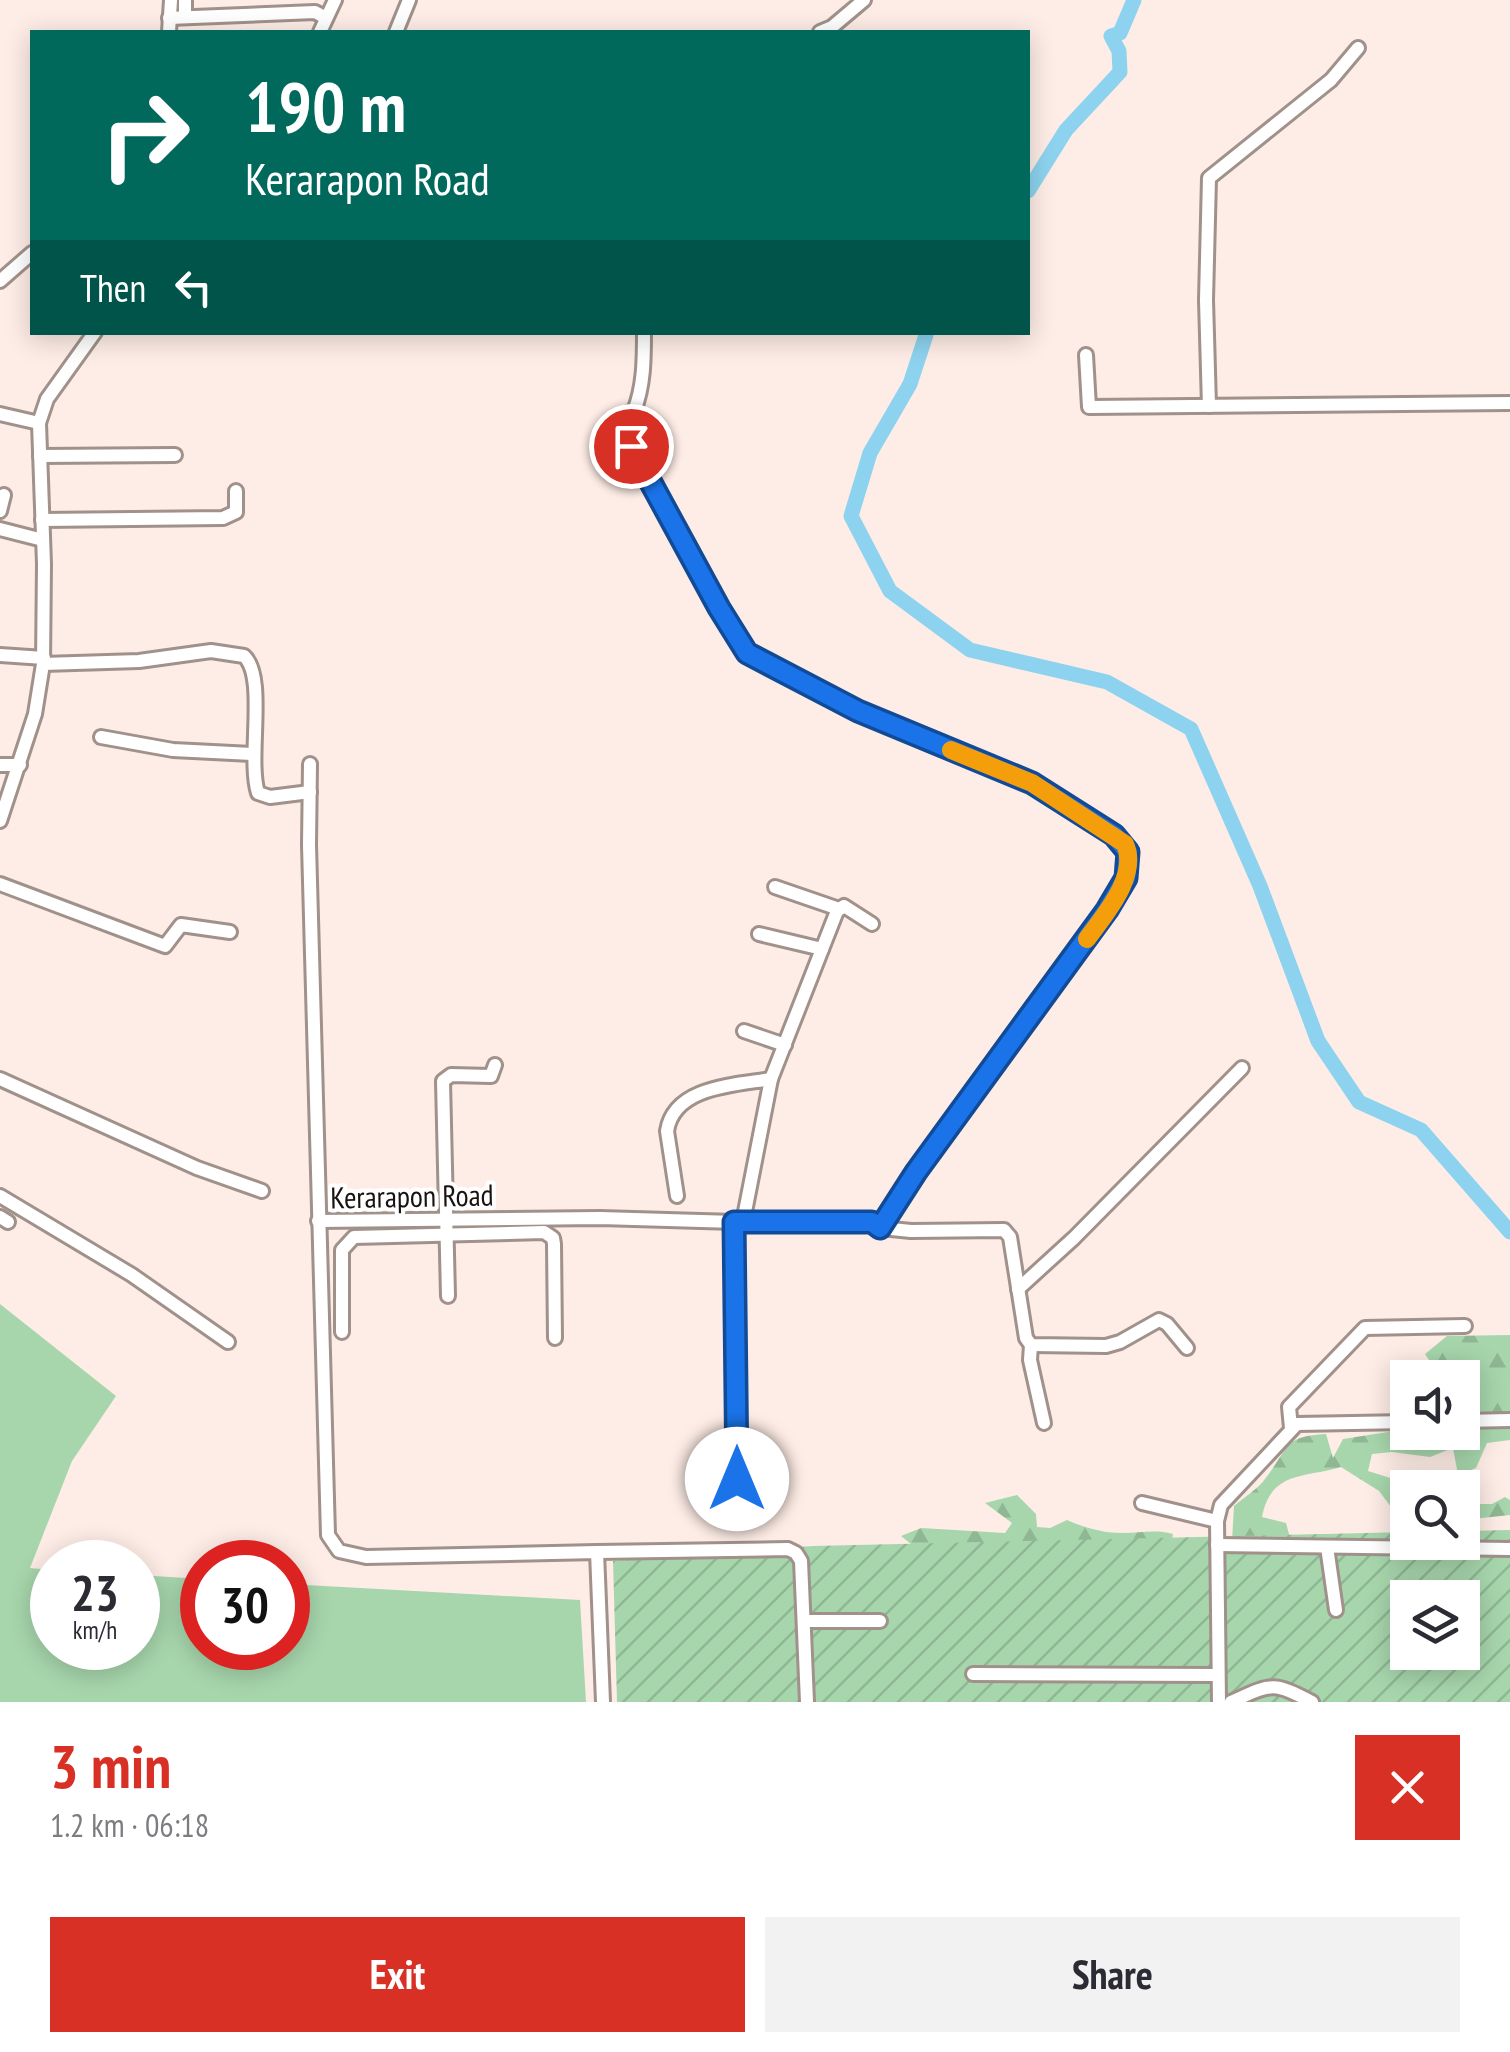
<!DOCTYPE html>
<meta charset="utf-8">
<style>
body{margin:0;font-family:"PT Sans Narrow",sans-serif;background:#f2f2f3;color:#2b2b33;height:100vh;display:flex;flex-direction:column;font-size:38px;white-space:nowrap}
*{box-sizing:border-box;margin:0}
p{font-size:32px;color:#7c7c81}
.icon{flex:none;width:55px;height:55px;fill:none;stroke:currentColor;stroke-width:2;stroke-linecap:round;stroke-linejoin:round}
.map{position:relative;height:1702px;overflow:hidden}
.drawer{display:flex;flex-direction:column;background:#fff;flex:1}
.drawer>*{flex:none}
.top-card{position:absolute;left:30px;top:30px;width:1000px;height:305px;border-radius:0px;box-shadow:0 5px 25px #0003;background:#00695c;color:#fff;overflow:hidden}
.fabs{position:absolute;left:1390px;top:1360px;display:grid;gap:20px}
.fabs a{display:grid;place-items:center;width:90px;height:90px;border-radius:0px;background:#fff;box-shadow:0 5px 25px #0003;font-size:50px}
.speed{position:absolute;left:30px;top:1540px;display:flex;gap:20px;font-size:50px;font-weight:700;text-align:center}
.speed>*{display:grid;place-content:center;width:130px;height:130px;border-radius:50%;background:#fff;box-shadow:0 5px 25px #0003;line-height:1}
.speed small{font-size:25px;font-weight:400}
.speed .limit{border:15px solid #d22;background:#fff;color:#111}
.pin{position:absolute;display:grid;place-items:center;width:85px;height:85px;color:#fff;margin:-42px;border:5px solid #fff;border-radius:50%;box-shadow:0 2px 10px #0007}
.me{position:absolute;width:110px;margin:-55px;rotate:0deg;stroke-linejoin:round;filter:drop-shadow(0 0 8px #0008)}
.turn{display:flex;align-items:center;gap:35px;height:210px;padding:0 50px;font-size:45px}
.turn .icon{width:130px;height:130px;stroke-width:2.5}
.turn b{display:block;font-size:70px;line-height:85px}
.then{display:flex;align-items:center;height:95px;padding:0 50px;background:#0003;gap:20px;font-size:38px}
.round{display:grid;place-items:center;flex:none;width:105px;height:105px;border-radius:0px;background:#f2f2f3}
.head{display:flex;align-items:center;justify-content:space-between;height:170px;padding:0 50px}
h1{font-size:60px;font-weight:600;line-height:75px;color:#d93025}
.primary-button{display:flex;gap:20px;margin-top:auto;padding:20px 50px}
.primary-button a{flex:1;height:115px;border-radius:0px;background:#d93025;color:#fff;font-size:40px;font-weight:600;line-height:115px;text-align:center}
.primary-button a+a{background:#f2f2f3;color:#2b2b33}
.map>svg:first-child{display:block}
</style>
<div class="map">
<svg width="1510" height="1702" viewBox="0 0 1510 1702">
<defs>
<pattern id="forest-firs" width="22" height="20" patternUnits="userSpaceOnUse" patternTransform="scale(2.5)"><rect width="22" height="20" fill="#a7d6ac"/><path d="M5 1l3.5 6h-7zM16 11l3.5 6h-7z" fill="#8fb793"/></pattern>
<pattern id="garden-furrows" width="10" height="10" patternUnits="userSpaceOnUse" patternTransform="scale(2.5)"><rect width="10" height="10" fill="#a7d6ac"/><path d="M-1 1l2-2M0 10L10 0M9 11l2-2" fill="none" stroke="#8fb793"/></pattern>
</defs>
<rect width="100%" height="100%" fill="#feede6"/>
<polygon fill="#a7d6ac" points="0,1304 116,1396 72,1461 30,1568 52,1570 52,1648 138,1648 138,1575 202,1579 202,1648 288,1648 288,1584 580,1600 586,1702 0,1702"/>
<g fill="url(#forest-firs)">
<path d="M1510,1335V1440L1487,1443L1476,1468L1458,1475L1453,1448L1430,1457L1392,1452L1372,1454L1368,1471L1400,1481L1407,1506V1520H1401L1379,1491L1341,1467C1306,1478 1271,1470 1262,1517L1286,1523L1295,1556L1231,1558L1234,1506C1244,1497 1258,1489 1265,1479C1289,1449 1282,1436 1326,1434L1333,1458L1343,1439L1407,1429L1408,1432L1420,1433L1429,1438L1443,1433L1462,1432V1378L1440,1377L1425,1354L1447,1336Z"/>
<path d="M1017,1495L1036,1514L1037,1527L1050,1528L1067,1520C1085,1528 1103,1533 1123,1533C1141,1533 1155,1529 1173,1534L1171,1544L921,1552L901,1536L921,1528L1005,1533L1012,1523L985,1503Z"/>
<polygon points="1505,1497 1510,1500 1510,1515 1463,1520 1464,1504 1492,1504"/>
</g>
<path fill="url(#garden-furrows)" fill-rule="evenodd" d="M1510,1530V1702H617L613,1561L813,1546L1407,1532L1408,1542H1462L1463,1531ZM1408,1598H1462V1652H1408Z"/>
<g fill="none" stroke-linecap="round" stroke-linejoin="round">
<g stroke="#8dd3ef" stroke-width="15">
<polyline points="1028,191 1066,130 1120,72 1119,51 1111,36 1120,33 1134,0"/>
<polyline points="927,332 910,384 870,453 851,516 890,591 970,650 1107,682 1191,729 1260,886 1318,1041 1359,1102 1421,1130 1510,1232"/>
</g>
<g stroke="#a0918a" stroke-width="18">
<g id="minor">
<polyline points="185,17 185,0"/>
<polyline points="169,18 315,12 326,18"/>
<polyline points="169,32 171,0"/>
<polyline points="320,32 335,0"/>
<polyline points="396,32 409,0"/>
<polyline points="820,32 832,27 864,0"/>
<polyline points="0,281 32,253"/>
<polyline points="1086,355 1089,407 1510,403"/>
<polyline points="1209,406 1206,300 1209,178 1331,80 1358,48"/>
<polyline points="0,414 39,423"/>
<polyline points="40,456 175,455"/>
<polyline points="0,511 4,495"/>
<polyline points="42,520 223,518 236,512 236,491"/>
<polyline points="0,529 43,540"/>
<polyline points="0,655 44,658"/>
<path d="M43,664L139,661L211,651L244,656C267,677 247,758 258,793L270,797L310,792"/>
<polyline points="101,737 173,750 252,754"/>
<polyline points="310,764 309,845 328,1535 339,1551 366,1557 597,1552 603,1702"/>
<polyline points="0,765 20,765"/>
<polyline points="0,821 35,714 43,664 44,564 39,423 47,399 95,332"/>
<polyline points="0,884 165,946 181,925 230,932"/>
<polyline points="775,887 839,909"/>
<polyline points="759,934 822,949"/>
<polyline points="744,1031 785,1045"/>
<polyline points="0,1079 197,1168 262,1191"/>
<polyline points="0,1196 132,1275 228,1342"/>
<path d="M677,1196L667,1131C674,1086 736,1085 771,1079"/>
<polyline points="0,1217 8,1222"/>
<path d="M318,1221L600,1218L735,1222H873L881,1228L917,1171L1107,910L1129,869L1125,845L1031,783L903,732L755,659L741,647L618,420L620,416L634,411C644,386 644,359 644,332"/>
<polyline points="735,1222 737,1515"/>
<polyline points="743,1222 771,1079 837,911 844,906 872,924"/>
<polyline points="881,1228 911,1231 1004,1230 1010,1237 1026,1338 1031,1345 1106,1346 1120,1342 1159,1320 1167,1324 1187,1348"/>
<polyline points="1018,1289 1074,1238 1242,1068"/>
<polyline points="448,1296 443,1081 451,1075 491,1076 495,1065"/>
<polyline points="342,1332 342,1250 354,1237 544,1232 553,1238 554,1244 555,1338"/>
<polyline points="1031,1345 1030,1360 1044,1423"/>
<polyline points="1462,1421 1510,1420"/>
<polyline points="1291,1428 1289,1407 1365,1328 1465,1326"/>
<polyline points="1142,1503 1217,1521"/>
<polyline points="1217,1545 1510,1549"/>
<polyline points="1327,1547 1336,1610"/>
<polyline points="597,1552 788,1549 796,1553 801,1561 807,1702"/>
<polyline points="804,1621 880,1621"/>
<polyline points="973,1674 1218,1675"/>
<polyline points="1219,1702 1217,1521 1221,1505 1297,1424 1408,1422"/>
<path d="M1231,1702C1271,1684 1272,1681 1312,1702"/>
</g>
</g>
<use href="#minor" stroke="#fff" stroke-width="12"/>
</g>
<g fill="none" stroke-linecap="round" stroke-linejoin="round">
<g stroke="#114b97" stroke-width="25">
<polyline id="route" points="631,446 719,608 747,653 858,711 1032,783 1114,835 1128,852 1126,878 1107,910 916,1172 880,1228 872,1222 734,1222 737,1479"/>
</g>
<use href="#route" stroke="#1a73e8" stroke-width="18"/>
<path stroke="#f59e0b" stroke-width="18" d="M951,750L1032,783L1125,844C1139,876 1105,914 1087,939"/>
</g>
<g text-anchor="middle" stroke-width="8" stroke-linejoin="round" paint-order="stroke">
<g font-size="30" fill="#181310" stroke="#fff">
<text transform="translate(412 1197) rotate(-1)" y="10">Kerarapon Road</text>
</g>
</g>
</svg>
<div class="fabs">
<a><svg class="icon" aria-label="sound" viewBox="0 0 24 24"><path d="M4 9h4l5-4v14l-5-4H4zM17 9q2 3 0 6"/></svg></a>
<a><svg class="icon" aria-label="search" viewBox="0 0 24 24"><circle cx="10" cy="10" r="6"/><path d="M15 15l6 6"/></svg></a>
<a><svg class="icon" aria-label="layers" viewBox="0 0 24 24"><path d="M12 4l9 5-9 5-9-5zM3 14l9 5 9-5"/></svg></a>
</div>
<div class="speed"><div>23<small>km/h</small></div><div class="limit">30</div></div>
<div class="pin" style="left:631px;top:446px;background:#d93025"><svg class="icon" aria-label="arrive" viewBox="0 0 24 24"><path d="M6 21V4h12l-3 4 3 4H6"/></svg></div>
<svg class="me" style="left:737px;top:1479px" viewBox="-20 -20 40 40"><circle r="19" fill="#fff"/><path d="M0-13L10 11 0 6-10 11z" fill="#1a73e8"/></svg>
<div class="top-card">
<div class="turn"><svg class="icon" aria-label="right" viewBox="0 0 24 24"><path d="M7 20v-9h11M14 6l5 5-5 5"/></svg><div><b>190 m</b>Kerarapon Road</div></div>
<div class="then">Then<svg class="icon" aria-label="left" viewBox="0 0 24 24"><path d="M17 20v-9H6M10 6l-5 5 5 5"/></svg></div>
</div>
</div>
<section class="drawer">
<div class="head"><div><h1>3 min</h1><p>1.2 km · 06:18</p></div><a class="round" style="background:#d93025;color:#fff"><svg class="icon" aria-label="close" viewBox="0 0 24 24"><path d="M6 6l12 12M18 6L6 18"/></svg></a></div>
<div class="primary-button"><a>Exit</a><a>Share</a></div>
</section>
